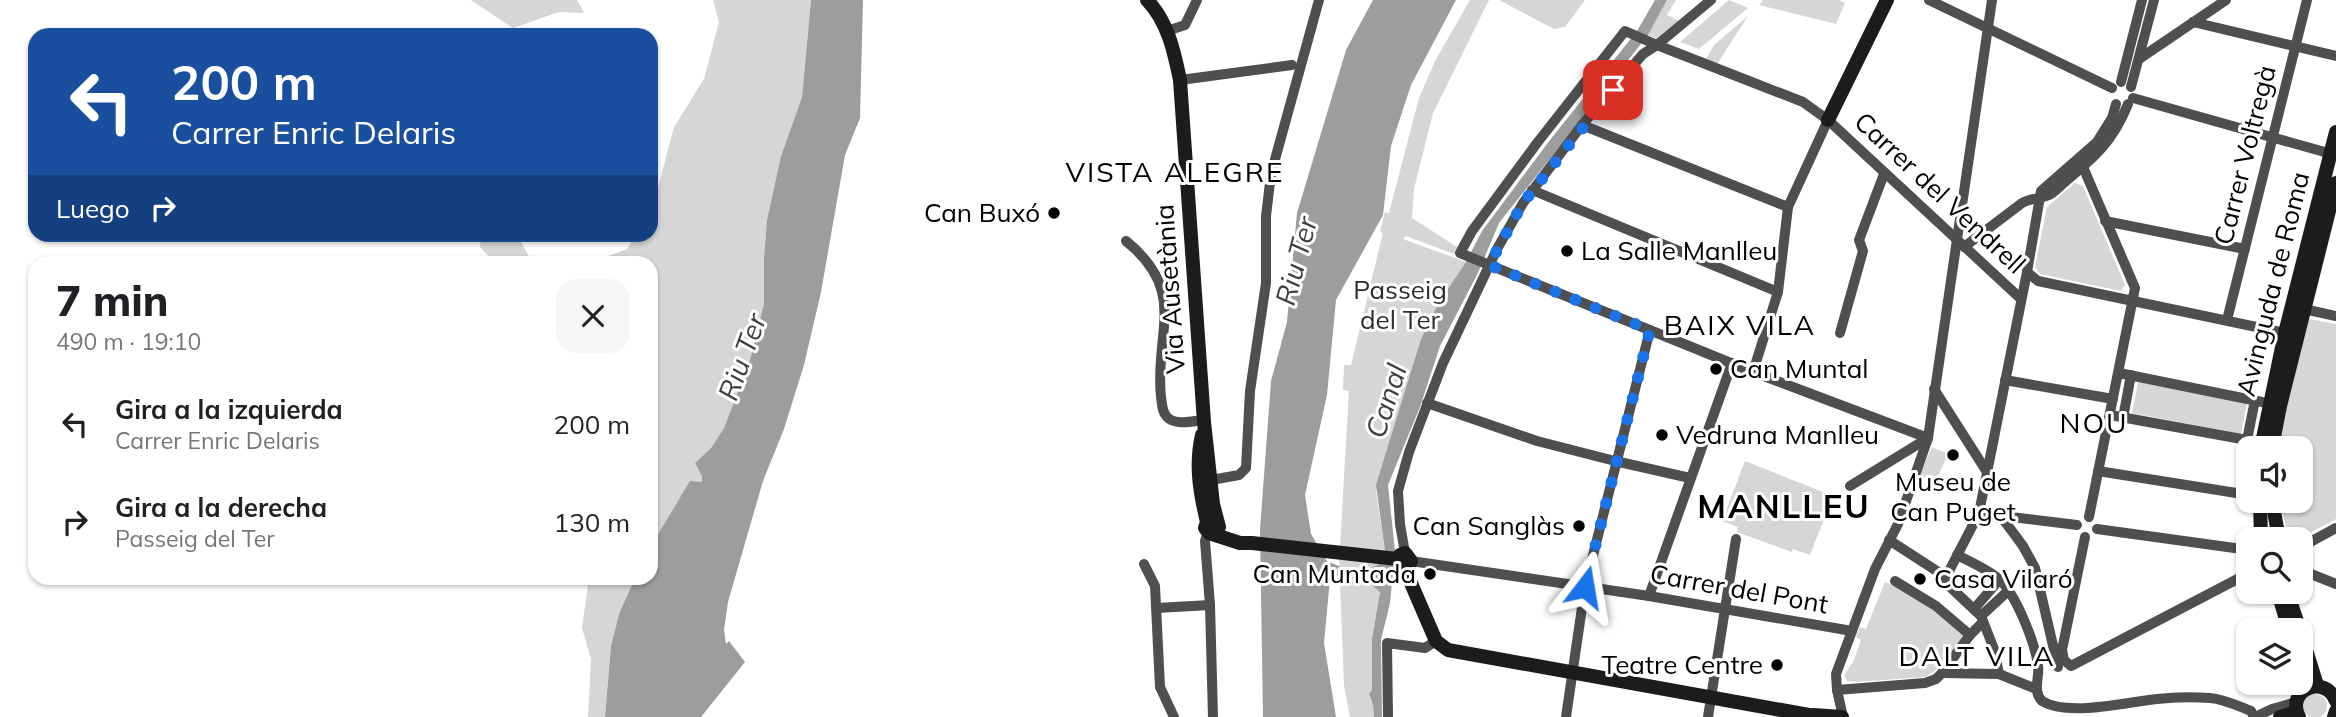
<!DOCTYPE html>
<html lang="es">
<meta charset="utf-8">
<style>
body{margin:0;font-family:Mulish,sans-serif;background:#f6f6f6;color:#202124;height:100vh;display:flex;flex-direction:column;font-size:26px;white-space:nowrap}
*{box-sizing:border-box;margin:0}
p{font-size:23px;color:#757577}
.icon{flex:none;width:38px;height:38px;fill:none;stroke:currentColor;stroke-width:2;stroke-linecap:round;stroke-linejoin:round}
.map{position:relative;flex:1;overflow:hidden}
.details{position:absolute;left:28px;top:256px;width:630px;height:329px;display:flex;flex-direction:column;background:#fff;border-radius:21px;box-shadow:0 2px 5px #0004}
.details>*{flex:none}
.top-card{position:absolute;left:28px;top:28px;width:630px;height:214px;border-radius:21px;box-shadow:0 2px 5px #0004;background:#1a4fa0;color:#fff;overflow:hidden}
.tools{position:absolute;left:2236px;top:436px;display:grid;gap:14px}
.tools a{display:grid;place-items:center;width:77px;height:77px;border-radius:14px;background:#fff;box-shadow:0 2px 5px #0004;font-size:35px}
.pin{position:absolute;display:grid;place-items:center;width:60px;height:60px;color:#fff;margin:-30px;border-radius:14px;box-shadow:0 4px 10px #0006}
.me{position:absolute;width:77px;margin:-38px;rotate:14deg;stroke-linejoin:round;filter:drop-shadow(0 0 5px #0008)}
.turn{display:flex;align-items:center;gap:24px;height:147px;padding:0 28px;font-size:32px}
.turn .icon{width:91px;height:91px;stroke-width:2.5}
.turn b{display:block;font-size:49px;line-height:60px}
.then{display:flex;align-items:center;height:66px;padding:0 28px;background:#0003;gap:14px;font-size:26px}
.round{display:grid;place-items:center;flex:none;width:74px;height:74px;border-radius:21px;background:#f6f6f6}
.summary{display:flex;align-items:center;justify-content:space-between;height:119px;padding:0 28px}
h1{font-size:42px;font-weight:800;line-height:52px}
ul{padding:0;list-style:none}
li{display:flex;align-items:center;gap:21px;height:98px;padding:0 28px}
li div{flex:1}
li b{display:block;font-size:26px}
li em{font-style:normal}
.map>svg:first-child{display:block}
</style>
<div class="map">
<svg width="2336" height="717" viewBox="0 0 2336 717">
<rect width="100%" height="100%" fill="#fff"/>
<g fill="#d6d6d6">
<polygon points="471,0 577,0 584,13 559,12 513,28"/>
<polygon points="713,0 811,0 802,97 781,156 767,220 764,258 764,304 750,360 724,428 711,448 695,463 702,476 702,482 690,482 651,546 651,262 592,262 627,249 636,235 651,234 651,214 674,127 704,79 719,22"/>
<polygon points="1470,0 1489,0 1433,113 1414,189 1412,218 1457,247 1454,254 1406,236 1403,239 1466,262 1438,304 1421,339 1376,491 1385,551 1340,546 1349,391 1343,390 1344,365 1351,365 1383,233 1380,232 1385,212 1389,213 1419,98 1435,61"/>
<polygon points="1499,0 1585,0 1565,27 1554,29"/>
<polygon points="1667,0 1676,0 1667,15 1679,21 1657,39 1648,35"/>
<polygon points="1729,0 1748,8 1699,49 1680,42"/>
<polygon points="1763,0 1839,0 1845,3 1836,24 1759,5"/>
<polygon points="1748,16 1717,64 1706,59 1714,45"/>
<polygon points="2075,183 2083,186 2125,285 2121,291 2040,274 2035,267 2047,207"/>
<polygon points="481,235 505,235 514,241 521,242 532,262 494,262 480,247"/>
<polygon points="2309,319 2336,324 2336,519 2302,537 2286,527 2280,501 2301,500 2301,448 2280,448 2287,405"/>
<polygon points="2138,382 2247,402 2241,434 2132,413"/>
<polygon points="1932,447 1948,454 1935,483 1919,476"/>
<polygon points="1745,461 1833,496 1810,555 1793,549 1792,552 1737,532 1738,527 1722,521"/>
<polygon points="1339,557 1385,562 1372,639 1372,690 1369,695 1373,705 1374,717 1350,717 1344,685"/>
<polygon points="589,578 635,578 619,614 611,645 605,717 588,717 591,659 582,628"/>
<path d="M1885,582L1914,595L1962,633L1963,637C1952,652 1942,669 1925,677L1857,682L1847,681L1844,675L1854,660L1861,640L1856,637L1860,627L1866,629Z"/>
<circle cx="2315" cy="706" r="12"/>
</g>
<g fill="#9d9d9d">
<polygon points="811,0 863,0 860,118 845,155 821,292 804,365 784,429 763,481 728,602 724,630 726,644 729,641 745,662 701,717 605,717 611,646 619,614 635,578 651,578 651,546 690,481 702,482 702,476 695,463 711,448 724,428 750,360 764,304 764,258 767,220 781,156 802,97"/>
<polygon points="1373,0 1456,0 1411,85 1391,146 1383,215 1336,300 1327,395 1305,495 1311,534 1331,568 1324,643 1336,717 1263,717 1260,530 1271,381 1287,322 1297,213 1346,50"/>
<polygon points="1655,0 1667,0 1648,35 1499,223 1478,273 1440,346 1420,407 1388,485 1395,551 1390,603 1381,640 1382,717 1374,717 1373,705 1369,694 1372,690 1372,639 1380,592 1360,575 1360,572 1385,562 1385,551 1376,485 1421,339 1438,304 1466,262 1482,231 1550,140 1637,31"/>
</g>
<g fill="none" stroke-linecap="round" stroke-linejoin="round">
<polyline stroke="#9d9d9d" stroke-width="10" points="1318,567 1331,568 1338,571"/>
<g stroke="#4f4f4f" stroke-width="10">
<polyline points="1711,0 1657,45 1625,31 1537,143 1472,231 1460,253 1753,372 1928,438"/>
<polyline points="1929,0 2112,88"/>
<polyline points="2193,22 2336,56"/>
<polyline points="1167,31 1185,25 1197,0"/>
<polyline points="2139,59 2226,0"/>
<polyline points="1180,80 1292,65"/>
<polyline points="2121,82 2142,0"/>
<polyline points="2131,87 2154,0"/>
<polyline points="2133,98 2335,155"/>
<polyline points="2116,104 2112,118 2097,142 2041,191 2027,272 2038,281 2285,333"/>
<polyline points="1582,125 1788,207"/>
<polyline points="2083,167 2135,288 2089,517"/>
<polyline points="1532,190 1778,292"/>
<polyline points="2105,221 2245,249"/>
<path d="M1126,241C1189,292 1154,333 1161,397C1162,404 1162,412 1167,417C1175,426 1194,421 1204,420"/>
<path d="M1964,247L2022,203C2031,198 2040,199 2049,195C2054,193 2061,185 2066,181C2096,156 2113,141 2128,104"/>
<polyline points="2304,309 2336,316"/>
<polyline points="2227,320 2307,0"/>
<polyline points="1840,333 1863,251 1859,240 1884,174"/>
<polyline points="1753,372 1778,292 1788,207 1828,120"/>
<polyline points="2119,373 2277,405"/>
<polyline points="2005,380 2113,399"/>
<polyline points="1934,389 1987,472"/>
<polyline points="1427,403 1537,441 1615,461 1690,478"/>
<polyline points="2110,415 2269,444"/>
<polyline points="2123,418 2131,375"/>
<polyline points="2247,440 2255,400"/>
<polyline points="2098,471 2249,495"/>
<polyline points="1211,480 1239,475 1246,468 1250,391 1266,283 1266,216 1271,174 1319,0"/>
<polyline points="1850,486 1928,438"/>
<polyline points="1979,513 2077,525"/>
<polyline points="2000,515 2023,546 2035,568 2058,667"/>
<polyline points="2097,529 2249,550"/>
<polyline points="1208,532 1205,541 1210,605 1213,717"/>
<polyline points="2085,537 2062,650 2064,660 2071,666 2249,573"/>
<polyline points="1889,540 1946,577"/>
<polyline points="2301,547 2336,528"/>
<polyline points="1405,553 1400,524 1398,491 1409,452 1443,363 1497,249 1523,203 1582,125 1643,54 1657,45 1803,102 1828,120 2021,299"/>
<path d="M1957,555C1971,562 1987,569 1999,579C2016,594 2035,643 2038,665C2040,677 2032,691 2042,701C2068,717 2126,702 2157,699C2175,697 2193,697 2210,698C2224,699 2238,706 2251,711L2254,717"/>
<polyline points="1411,561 1649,596 1852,631"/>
<polyline points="1144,564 1155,586 1160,687 1174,717"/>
<polyline points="2301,570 2336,584"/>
<polyline points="1895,581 1936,606 1970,635"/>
<polyline points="1947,584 1946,577 1979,513 2027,272"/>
<polyline points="1947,584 1981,616 1994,649 1999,674"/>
<polyline points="1649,596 1732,363"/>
<polyline points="1157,608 1210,605"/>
<polyline points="1974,609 2000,579"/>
<polyline points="1981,616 2008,591"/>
<polyline points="1942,673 1999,674 2036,689"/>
<polyline points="1837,690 1925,683 1936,679 1942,673 1970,635 1983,622"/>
<polyline points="1388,717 1387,643 1425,648 1436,641"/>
<polyline points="1566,717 1585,587 1650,330"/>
<polyline points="1708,717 1736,539"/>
<polyline points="1843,717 1837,690 1836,674 1875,569 1898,524 1928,438 1992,0"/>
<polyline points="2255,717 2272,709 2296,702"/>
</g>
<g stroke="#1c1c1c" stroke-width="14">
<path d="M1147,0C1168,22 1174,51 1180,80L1204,422L1213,504L1219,527"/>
<polyline points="1828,120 1887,0"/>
<path d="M1202,435C1195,465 1200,493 1207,522L1205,528L1209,533L1240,543H1252L1397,559L1400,555L1405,553L1411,561L1409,565L1404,567"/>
<polyline points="2261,448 2285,333 2336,132"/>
<polyline points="2272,448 2280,406 2336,183"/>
<polyline points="2260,500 2261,539"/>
<polyline points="2272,500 2277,528 2282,539"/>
<polyline points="1404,567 1436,641 1448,650 1820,717"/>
<polyline points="2278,592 2289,630"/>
<polyline points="2287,592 2300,630"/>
<polyline points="2301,634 2317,685"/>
<polyline points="1813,715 1842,717"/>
<polyline points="2280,717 2296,712"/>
<path d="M2299,717C2285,690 2325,673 2336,701"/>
<polyline points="2334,717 2336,711"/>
</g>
</g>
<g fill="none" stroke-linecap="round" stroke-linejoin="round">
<polyline stroke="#1a73e8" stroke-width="12" stroke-dasharray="0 21.6" points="1585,587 1650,330 1489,265 1523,203 1613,90"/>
</g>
<g fill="#000" stroke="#fff" stroke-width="2.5">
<circle cx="1054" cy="213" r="7"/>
<circle cx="1567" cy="251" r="7"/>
<circle cx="1716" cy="369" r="7"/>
<circle cx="1662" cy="435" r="7"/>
<circle cx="1953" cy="455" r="7"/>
<circle cx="1579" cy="526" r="7"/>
<circle cx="1430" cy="574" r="7"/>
<circle cx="1920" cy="579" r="7"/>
<circle cx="1777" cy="665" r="7"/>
</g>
<g text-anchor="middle" stroke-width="6" stroke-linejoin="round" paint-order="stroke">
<g font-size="26" fill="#000" stroke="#fff">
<text transform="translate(2245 155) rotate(-76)" y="9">Carrer Voltregà</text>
<text transform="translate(1940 193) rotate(43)" y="9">Carrer del Vendrell</text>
<text transform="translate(2273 284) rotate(-76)" y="9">Avinguda de Roma</text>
<text transform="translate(1170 289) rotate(-94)" y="9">Via Ausetània</text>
<text transform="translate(1739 589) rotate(10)" y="9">Carrer del Pont</text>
</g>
<g font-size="26" fill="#000" stroke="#fff" text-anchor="end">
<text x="1040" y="222">Can Buxó</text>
<text x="1581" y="260" text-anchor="start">La Salle Manlleu</text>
<text x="1730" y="378" text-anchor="start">Can Muntal</text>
<text x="1676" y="444" text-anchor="start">Vedruna Manlleu</text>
<text x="1953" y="491" text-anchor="middle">Museu de<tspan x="1953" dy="30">Can Puget</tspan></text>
<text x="1565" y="535">Can Sanglàs</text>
<text x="1416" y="583">Can Muntada</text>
<text x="1934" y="588" text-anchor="start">Casa Vilaró</text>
<text x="1763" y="674">Teatre Centre</text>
</g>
<g font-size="26" fill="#2d2d2d" stroke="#fff">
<text x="1400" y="299">Passeig<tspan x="1400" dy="30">del Ter</tspan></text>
</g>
<g font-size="28" letter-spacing="2" fill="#000" stroke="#fff">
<text x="1175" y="182">VISTA ALEGRE</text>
<text x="1740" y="335">BAIX VILA</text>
<text x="2094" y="433">NOU</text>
<text x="1977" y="666">DALT VILA</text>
</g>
<g font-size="28" font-style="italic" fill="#3e3e3e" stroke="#fff">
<text transform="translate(1296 261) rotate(-75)" y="10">Riu Ter</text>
<text transform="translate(742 357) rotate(-70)" y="10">Riu Ter</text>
<text transform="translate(1386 401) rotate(-72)" y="10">Canal</text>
</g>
<g font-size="33" font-weight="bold" letter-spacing="2" fill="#000" stroke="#fff">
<text x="1784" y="518">MANLLEU</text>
</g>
</g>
</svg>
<div class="tools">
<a><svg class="icon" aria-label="sound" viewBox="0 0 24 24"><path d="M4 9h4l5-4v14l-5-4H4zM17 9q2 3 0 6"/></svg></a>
<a><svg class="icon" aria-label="search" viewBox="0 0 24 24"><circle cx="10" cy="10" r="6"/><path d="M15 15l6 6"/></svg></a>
<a><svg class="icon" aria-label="layers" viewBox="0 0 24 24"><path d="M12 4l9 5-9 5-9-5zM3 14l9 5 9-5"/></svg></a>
</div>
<div class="pin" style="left:1613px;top:90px;background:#d93025"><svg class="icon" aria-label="arrive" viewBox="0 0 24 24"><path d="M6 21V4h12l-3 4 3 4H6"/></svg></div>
<svg class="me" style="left:1585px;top:587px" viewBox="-20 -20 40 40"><path d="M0-17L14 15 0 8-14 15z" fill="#1a73e8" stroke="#fff" stroke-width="4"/></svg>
<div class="top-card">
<div class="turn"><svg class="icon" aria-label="left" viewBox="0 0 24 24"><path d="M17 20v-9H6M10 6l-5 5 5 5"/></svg><div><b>200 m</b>Carrer Enric Delaris</div></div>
<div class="then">Luego<svg class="icon" aria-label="right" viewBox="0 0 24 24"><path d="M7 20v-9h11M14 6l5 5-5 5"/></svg></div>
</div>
<section class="details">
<div class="summary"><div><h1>7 min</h1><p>490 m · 19:10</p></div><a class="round"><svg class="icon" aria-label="close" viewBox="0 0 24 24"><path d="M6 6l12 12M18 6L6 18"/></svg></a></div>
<ul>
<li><svg class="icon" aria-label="left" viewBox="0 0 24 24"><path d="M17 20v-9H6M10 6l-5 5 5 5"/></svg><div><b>Gira a la izquierda</b><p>Carrer Enric Delaris</p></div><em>200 m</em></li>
<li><svg class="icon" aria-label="right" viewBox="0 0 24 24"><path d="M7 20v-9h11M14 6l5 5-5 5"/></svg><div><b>Gira a la derecha</b><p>Passeig del Ter</p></div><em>130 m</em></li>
</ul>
</section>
</div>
